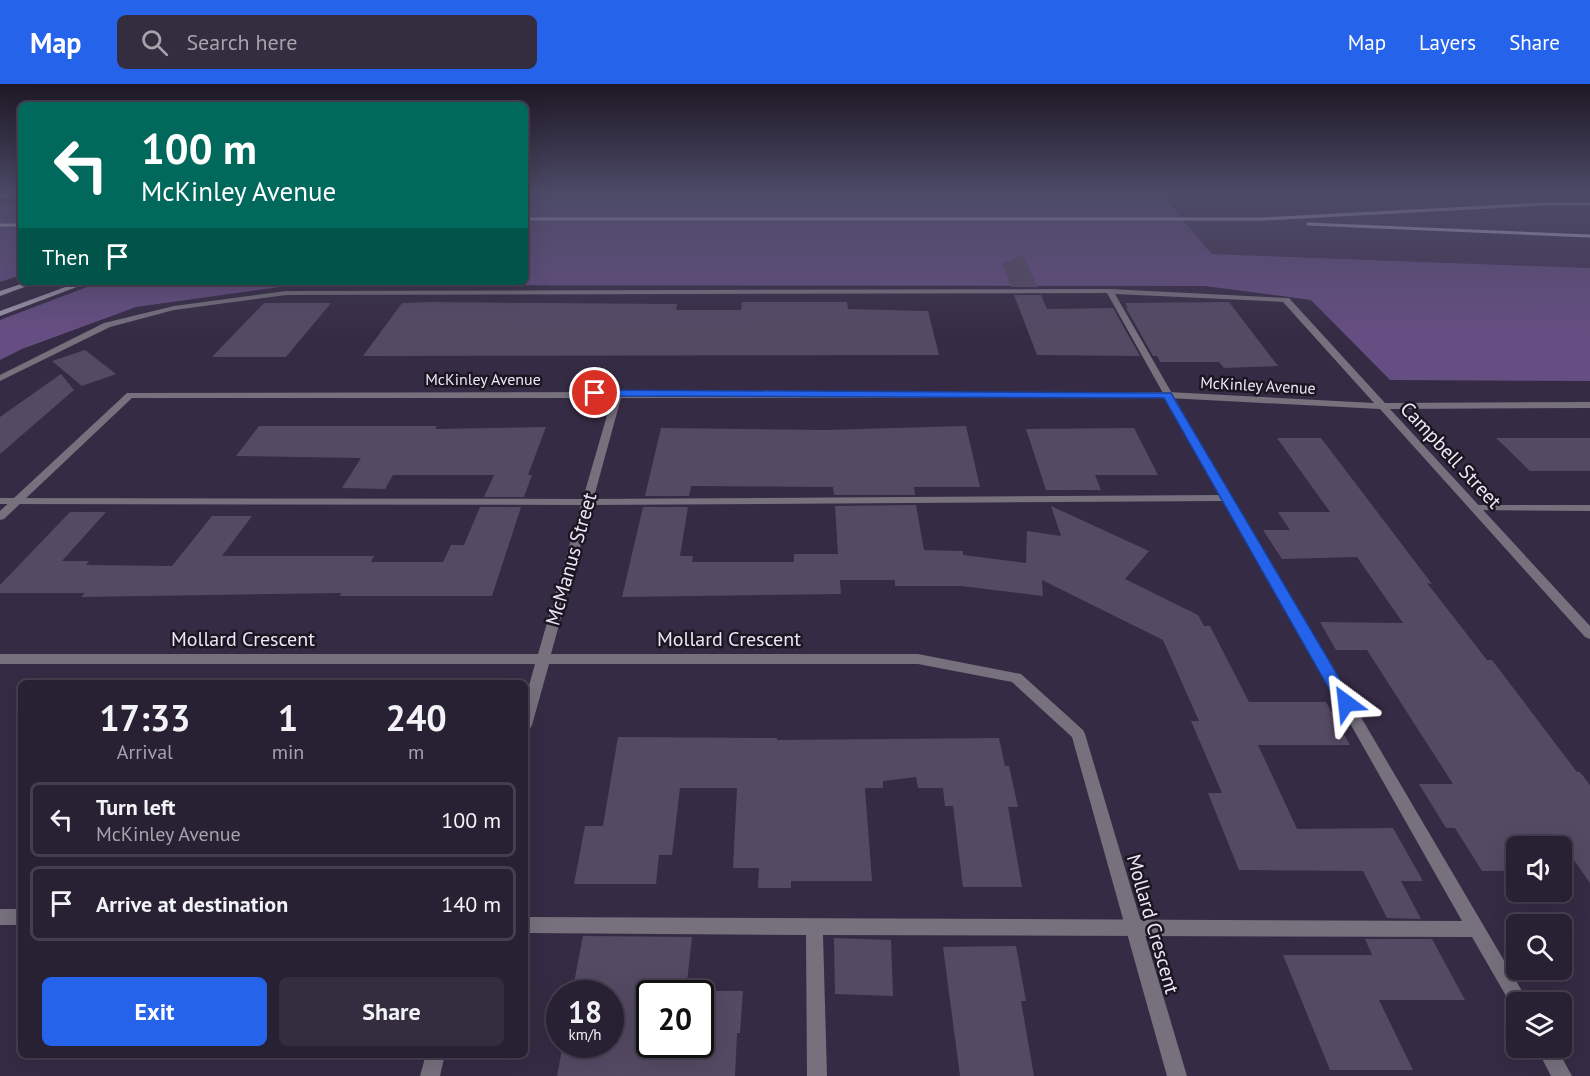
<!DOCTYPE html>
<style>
body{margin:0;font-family:"PT Sans",sans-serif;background:#342d3f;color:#f1f3f6;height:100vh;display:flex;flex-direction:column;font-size:22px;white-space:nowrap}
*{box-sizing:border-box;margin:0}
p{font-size:20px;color:#a5a3ac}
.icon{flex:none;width:33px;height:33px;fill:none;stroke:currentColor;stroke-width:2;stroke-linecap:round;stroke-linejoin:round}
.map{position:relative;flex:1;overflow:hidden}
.sheet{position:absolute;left:18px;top:596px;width:510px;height:378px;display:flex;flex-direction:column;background:#282033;border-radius:9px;box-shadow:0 6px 24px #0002,0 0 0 2px #443e4e}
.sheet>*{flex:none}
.hud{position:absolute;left:18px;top:18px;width:510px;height:183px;border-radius:9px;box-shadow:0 6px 24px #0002,0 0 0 2px #443e4e;background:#00695c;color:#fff;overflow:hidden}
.controls{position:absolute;left:1506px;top:752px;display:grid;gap:12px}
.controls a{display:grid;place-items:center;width:66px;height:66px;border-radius:9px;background:#282033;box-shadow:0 6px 24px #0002,0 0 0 2px #443e4e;font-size:30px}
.speed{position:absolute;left:546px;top:896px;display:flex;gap:12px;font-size:30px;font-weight:700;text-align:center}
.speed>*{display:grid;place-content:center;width:78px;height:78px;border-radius:50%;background:#282033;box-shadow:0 6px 24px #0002,0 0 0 2px #443e4e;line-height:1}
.speed small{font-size:15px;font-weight:400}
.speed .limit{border:3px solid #111;border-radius:9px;background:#fff;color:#111}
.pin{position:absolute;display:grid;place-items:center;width:51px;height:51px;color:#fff;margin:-26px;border:3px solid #fff;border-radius:50%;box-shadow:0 2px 6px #0007}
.me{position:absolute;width:66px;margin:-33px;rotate:330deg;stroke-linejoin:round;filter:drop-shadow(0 0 4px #0008)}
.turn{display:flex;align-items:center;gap:21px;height:126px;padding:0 24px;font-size:27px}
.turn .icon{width:78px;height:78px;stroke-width:2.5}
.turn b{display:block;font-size:42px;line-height:51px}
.then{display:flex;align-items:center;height:57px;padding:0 24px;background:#0003;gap:12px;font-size:22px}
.eta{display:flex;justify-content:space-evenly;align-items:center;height:102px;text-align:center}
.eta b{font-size:36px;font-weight:700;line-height:42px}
.primary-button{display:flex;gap:12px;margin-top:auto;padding:12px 24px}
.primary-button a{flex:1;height:69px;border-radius:9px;background:#2563eb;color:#fff;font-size:24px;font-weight:700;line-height:69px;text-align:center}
.primary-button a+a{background:#342d3f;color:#f1f3f6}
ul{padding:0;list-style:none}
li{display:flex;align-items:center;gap:18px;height:75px;margin:0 12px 9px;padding:0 12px;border:3px solid #443e4e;border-radius:9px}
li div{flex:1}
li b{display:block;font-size:22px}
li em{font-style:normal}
header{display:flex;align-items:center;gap:36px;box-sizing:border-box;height:84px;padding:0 30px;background:#2563eb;color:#fff}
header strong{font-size:28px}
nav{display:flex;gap:33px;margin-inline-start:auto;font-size:21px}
.search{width:420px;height:54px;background:#342d3f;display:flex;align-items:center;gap:15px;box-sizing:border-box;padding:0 21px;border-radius:9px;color:#a5a3ac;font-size:22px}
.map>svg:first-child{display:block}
</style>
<header>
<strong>Map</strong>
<div class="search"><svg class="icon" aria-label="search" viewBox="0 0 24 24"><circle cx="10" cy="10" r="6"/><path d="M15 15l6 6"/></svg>Search here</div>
<nav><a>Map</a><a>Layers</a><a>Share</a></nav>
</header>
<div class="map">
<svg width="1590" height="992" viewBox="0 0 1590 992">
<rect width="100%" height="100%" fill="#362b44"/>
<polygon fill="#423451" points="1161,110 1590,110 1590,184 1212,170"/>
<g fill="#654e81">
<polygon points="525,110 1161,110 1212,170 1590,184 1590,297 1390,296 1311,216 1205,202 294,201 136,223 22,265 0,276 0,236 100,198 525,198"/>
<polygon points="0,118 21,118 21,191 0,198"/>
</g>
<g fill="#554a64" fill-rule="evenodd">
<polygon points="1023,171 1038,203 1011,203 1002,180"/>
<polygon points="1014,211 1041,211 1047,225 1113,224 1140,272 1037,271"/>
<polygon points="430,218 677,220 676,226 741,226 742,218 847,218 848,225 928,227 939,271 363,272 402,219"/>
<polygon points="1229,218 1278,282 1224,284 1219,278 1160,278 1157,272 1153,272 1126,224 1128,224 1125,219"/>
<polygon points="264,219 331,219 286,273 212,273"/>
<polygon points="85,266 116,290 82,302 52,277"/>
<polygon points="61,290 74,306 0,370 0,333"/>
<polygon points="259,342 437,342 435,345 546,343 528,391 532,391 524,413 484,413 494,391 393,391 385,405 342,404 361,374 236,372"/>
<polygon points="966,342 980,403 914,403 915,411 834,411 833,403 691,402 689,412 645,412 661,344 825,346"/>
<polygon points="1134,344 1158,391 1095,391 1101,406 1046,406 1026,345"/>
<polygon points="1277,354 1321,354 1432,500 1427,499 1487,576 1492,576 1577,688 1580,688 1590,701 1590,799 1564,762 1516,762 1516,787 1482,787 1455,744 1446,744 1419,700 1453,700 1367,566 1336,566 1320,538 1403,539 1357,473 1282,475 1263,446 1290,446 1278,428 1330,428"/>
<polygon points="1496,354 1590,354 1590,387 1530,387"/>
<polygon points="916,421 924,466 963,467 963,471 1026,479 1027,447 1061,452 1051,422 1149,467 1125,495 1198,531 1204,542 1210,542 1249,618 1326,618 1350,661 1258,661 1297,745 1393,744 1423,797 1401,797 1421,835 1387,834 1363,787 1239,786 1208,709 1222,709 1191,637 1199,637 1163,556 1042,496 1043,512 961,502 895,502 895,496 840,496 841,510 622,513 643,423 688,423 680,472 693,472 692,478 794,478 794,470 838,470 835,422"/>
<polygon points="480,423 521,423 492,512 340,512 341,509 81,513 85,509 0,509 0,501 70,428 106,428 62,477 89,477 86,481 172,482 212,432 252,432 222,472 374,472 371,478 443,478 451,461 464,461"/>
<polygon points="618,653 777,654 777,656 999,654 1005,682 1009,682 1018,723 1008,723 1022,803 963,803 953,722 945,722 943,704 918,704 916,693 883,697 883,704 865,704 872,797 791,797 791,804 758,804 759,784 733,784 737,704 680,704 672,771 659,771 656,800 574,800 585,742 603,742"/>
<path d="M583,852L692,853L686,907H743L740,949H737L735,992H557L563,960H610V909H572ZM650,909H700V960H650Z"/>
<polygon points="834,854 891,856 893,912 835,910"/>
<polygon points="1365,855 1432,855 1465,916 1379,916 1413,986 1330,986 1283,871 1372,871"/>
<polygon points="1016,862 1026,917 1021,917 1034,992 960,992 943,863"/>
</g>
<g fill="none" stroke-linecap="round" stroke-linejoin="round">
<g fill="#76717d" fill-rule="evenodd">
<rect x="0" y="110" width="21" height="4"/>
<polygon points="1110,205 1286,214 1290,216 1286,218 1115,210 1232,414 1525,912 1528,918 1516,918 1516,926 1513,924 1472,853 823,851 827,992 807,992 806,851 525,849 525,833 1462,837 1224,417 587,421 0,420 0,414 587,415 1220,411 1107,209 286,211 174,226 110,243 0,297 0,291 104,239 174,222 286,207"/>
<polygon points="1476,421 1590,421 1590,427 1472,426 1471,424"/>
<rect x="0" y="825" width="21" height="16"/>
<polygon points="1536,963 1556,963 1572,992 1551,992"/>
</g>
<g fill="#76717d" fill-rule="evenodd">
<polygon points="1283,214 1289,214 1385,319 1590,318 1590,324 1390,325 1590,542 1590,555 1585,553 1380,325 1168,314 621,314 551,570 918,570 1021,590 1083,646 1085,650 1187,992 1167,992 1072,653 1012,598 918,580 549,580 532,641 530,645 525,647 525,616 535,580 0,580 0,570 538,570 612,314 132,314 4,435 0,436 0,427 127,309 614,308 618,306 622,308 1168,308 1374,319 1283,218"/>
<polygon points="426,970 445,970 440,992 420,992"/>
</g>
<g fill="#9c94a8" fill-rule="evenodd">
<polygon points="27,198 38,198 0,212 0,207"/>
<polygon points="79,198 90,198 0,232 0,227"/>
</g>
<g stroke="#c7bfd1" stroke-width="3">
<polyline points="525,135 1263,135 1543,120 1590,120"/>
<polyline points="1308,140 1590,152"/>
<polyline points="0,141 21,141"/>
</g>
</g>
<linearGradient id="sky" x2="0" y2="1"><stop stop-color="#1e1825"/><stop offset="0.44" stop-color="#4c4a67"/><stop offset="1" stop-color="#4c4a67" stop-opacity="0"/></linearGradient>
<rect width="1590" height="249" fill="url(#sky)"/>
<polygon fill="#2563eb" stroke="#184099" stroke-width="1.5" points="595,306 1171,309 1354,619 1351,624 1346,626 1340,624 1164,314 591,312 591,307"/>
<g text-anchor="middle" stroke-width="5" stroke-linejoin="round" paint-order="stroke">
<g font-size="16" fill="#ede6f6" stroke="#1b1722">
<text x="483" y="301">McKinley Avenue</text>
<text transform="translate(1258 301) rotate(3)" y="6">McKinley Avenue</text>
</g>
<g font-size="20" fill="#ede6f6" stroke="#1b1722">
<text transform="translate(1451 371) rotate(47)" y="7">Campbell Street</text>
<text transform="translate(571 475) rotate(-74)" y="7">McManus Street</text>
<text x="243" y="562">Mollard Crescent</text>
<text x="729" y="562">Mollard Crescent</text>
<text transform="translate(1153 840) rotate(74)" y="7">Mollard Crescent</text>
</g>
</g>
</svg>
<div class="controls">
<a><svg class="icon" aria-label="sound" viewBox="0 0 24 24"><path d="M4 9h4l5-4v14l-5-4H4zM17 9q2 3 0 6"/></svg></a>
<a><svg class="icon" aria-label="search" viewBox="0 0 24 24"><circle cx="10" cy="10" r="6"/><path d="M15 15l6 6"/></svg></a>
<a><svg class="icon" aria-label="layers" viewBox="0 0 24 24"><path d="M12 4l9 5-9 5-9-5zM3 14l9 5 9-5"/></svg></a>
</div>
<div class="speed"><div>18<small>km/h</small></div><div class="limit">20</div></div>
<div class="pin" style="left:595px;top:309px;background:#d93025"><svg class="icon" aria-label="arrive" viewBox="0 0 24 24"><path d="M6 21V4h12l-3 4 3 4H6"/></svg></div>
<svg class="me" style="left:1346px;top:619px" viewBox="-20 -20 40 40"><path d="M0-17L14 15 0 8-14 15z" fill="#2563eb" stroke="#fff" stroke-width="4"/></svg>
<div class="hud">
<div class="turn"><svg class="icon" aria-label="left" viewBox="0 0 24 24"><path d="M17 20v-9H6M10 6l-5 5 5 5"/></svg><div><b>100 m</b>McKinley Avenue</div></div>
<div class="then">Then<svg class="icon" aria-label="arrive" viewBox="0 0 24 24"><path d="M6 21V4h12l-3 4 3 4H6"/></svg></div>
</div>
<section class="sheet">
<div class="eta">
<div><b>17:33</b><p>Arrival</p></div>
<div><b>1</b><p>min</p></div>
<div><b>240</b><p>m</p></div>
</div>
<ul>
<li><svg class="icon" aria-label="left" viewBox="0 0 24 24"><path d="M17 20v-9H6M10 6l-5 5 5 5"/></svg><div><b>Turn left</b><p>McKinley Avenue</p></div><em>100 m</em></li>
<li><svg class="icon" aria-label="arrive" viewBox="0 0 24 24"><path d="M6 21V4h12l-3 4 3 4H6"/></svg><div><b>Arrive at destination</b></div><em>140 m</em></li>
</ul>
<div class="primary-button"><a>Exit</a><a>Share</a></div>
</section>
</div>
